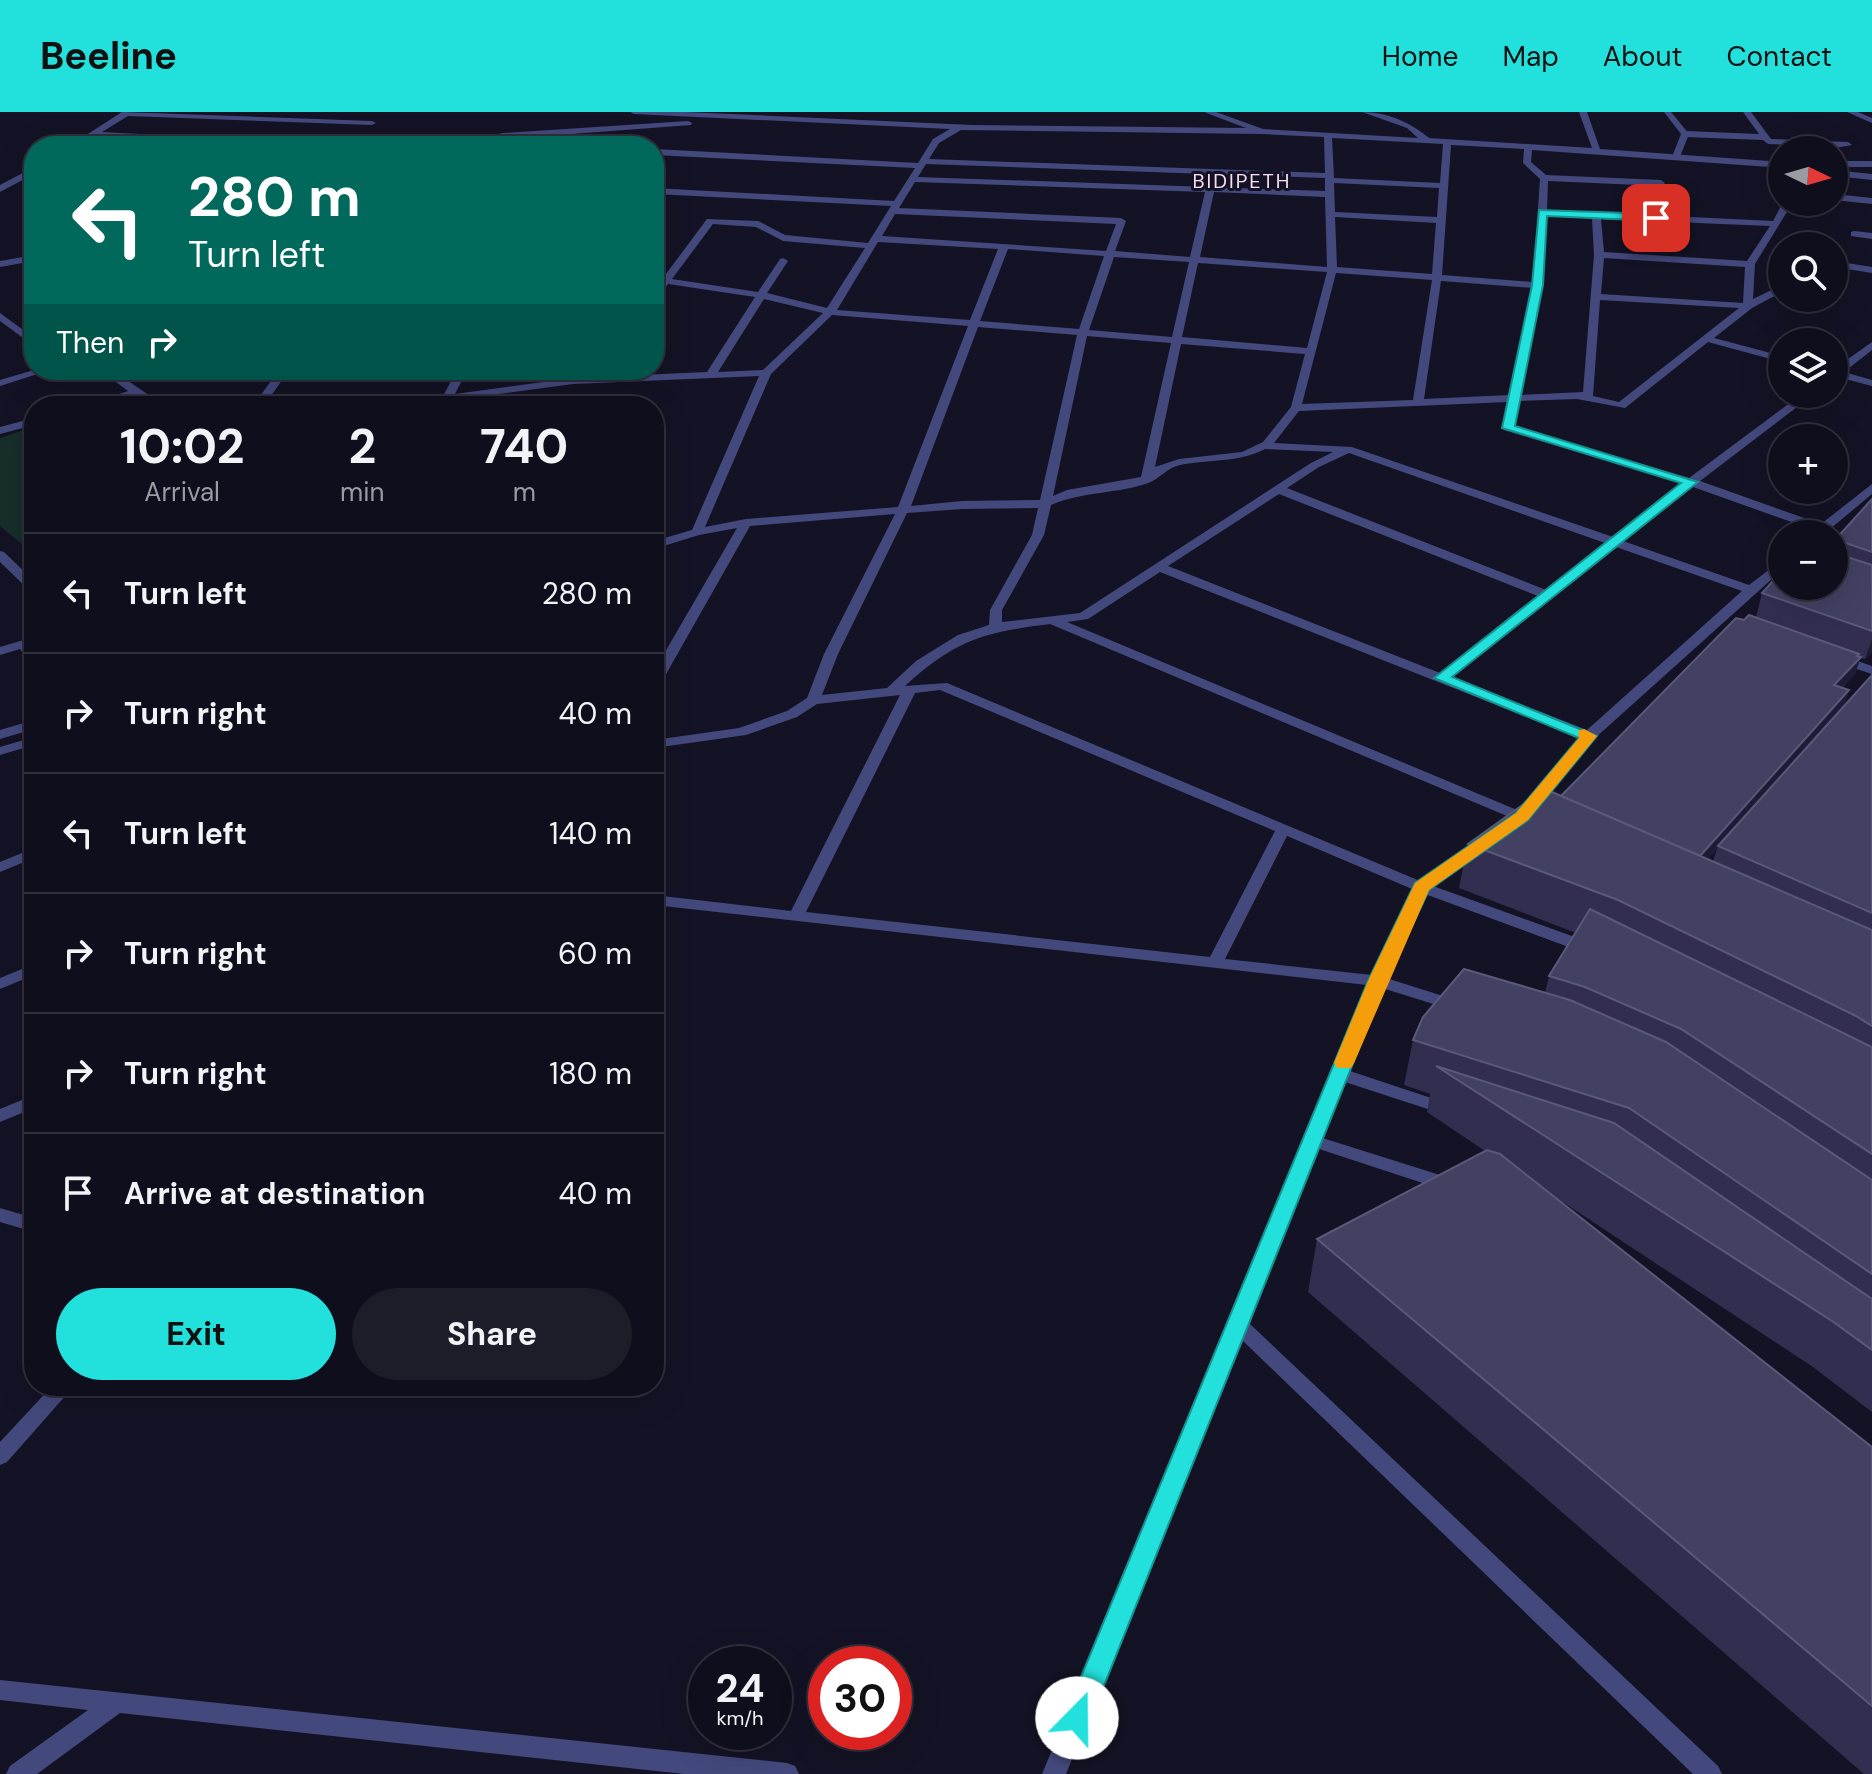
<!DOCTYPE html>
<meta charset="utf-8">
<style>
body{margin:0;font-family:"DM Sans",sans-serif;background:#1d1c29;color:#f1f3f6;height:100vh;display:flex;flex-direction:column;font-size:30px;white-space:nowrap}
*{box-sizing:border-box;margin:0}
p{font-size:26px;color:#9b9ca3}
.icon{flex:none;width:44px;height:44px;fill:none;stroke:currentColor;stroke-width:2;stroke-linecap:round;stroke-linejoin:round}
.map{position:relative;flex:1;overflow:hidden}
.sheet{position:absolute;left:24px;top:284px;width:640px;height:1000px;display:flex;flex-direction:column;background:#0f0e1c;border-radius:32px;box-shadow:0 8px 32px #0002,0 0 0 2px #2f2e3b}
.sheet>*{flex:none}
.hud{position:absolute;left:24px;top:24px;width:640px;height:244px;border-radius:32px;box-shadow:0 8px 32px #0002,0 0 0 2px #2f2e3b;background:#00695c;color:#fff;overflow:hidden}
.needle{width:52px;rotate:95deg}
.controls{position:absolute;left:1768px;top:24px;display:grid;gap:16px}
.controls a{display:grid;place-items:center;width:80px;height:80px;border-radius:50%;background:#0f0e1c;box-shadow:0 8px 32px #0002,0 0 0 2px #2f2e3b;font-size:40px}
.speed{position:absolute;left:688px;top:1534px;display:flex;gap:16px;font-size:40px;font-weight:700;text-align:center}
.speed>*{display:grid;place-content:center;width:104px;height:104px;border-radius:50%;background:#0f0e1c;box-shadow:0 8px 32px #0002,0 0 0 2px #2f2e3b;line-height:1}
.speed small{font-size:20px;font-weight:400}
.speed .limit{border:12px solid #d22;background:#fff;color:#111}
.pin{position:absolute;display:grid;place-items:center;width:68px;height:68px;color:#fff;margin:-34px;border-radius:16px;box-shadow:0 4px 12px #0006}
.me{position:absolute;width:88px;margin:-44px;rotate:22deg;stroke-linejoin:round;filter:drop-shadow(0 0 6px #0008)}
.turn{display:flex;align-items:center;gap:28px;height:168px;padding:0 32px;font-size:36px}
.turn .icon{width:104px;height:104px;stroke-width:2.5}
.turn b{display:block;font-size:56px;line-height:68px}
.then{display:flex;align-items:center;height:76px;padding:0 32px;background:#0003;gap:16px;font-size:30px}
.eta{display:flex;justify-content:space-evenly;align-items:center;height:136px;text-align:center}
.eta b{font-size:48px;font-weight:700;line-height:56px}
.action{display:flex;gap:16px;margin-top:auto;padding:16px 32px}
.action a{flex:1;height:92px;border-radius:48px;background:#22e0dc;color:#111;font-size:32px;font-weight:700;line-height:92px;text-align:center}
.action a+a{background:#1d1c29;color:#f1f3f6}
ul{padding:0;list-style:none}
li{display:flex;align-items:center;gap:24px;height:120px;padding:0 32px;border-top:2px solid #2f2e3b}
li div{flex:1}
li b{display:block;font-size:30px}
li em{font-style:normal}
header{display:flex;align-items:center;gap:48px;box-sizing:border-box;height:112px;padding:0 40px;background:#22e0dc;color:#111}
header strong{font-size:38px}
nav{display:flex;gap:44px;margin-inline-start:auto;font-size:28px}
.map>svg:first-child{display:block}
</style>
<header>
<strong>Beeline</strong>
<nav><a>Home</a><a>Map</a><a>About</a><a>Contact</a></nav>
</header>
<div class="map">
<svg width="1872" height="1662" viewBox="0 0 1872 1662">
<rect width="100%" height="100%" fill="#141325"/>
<polygon fill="#172e2a" points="21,319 34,329 34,442 0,414 0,326"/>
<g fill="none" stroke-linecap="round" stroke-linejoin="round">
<g fill="#44497d" fill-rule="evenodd">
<polygon points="1664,0 1671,0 1689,22 1679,47 1672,45 1681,22"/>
<polygon points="1313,1023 1459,1069 1462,1074 1459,1079 1453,1081 1307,1033 1304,1029 1307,1025"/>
</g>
<g fill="#44497d" fill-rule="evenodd">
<polygon points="122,0 372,9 376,11 372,13 128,4 102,20 314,31 318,34 267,34 94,25 79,34 69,34"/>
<path d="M630,0H686L972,13L1246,16L1204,0H1216L1263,17L1418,26L1407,16L1362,0C1387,0 1410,10 1429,26L1592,36L1579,0H1587L1600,37L1782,50V56L1532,38L1531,50L1546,63L1661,68L1665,71L1661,74L1548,69L1547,98L1773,109L1783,90H1793L1755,152L1753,187L1782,173V180L1752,196L1714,226L1782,244V250L1708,230L1625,296L1577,287L1519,289L1514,314L1689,366L1802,282H1814L1700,369L1821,412L1872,372V382L1824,422H1811L1814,418L1693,375L1623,429L1749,473L1782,448V458L1594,627L1538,695L1533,696L1526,692L1580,626L1160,460L1088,507L1067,510L1536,706L1538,709L1536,712H1526L1050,512C985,520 955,528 905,574L947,571L1420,769L1476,731H1486L1489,734L1486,737L1433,774L1594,832L1596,836L1594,840H1582L1425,782L1386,866L1462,890L1464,894L1456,899L1382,876L1350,959L1452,993L1455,997L1452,1001L1446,1003L1345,970L1250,1212L1718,1654L1722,1662H1693L1243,1229L1066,1662H1042L1229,1214L1367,873L654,793V783L791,799L900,583L817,592L797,605L746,623L654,636V628L739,616L787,599L807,586L824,542L895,402L750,414L661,571L654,575V559L737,416L699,423L654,437V429L692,418L759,264L573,272L447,289L442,286L457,258H467L455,282L573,266L707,260L755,185L668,172L658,187L654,188V178L707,107L758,109L785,123L868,131L891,94L654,82V76L894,89L915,56L654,43V37L918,51L933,27L950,17L634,2ZM961,18L1262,22L1324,25L1325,61L929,47L939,31ZM1332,26L1443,32L1440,71L1334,66ZM1451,33L1524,37L1523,51L1540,67L1533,170L1442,163ZM926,52L1325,66V79L918,65ZM915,70L1205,80L1190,145L1115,139L1126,109L1121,106L899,96ZM1334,71L1439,76L1437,105L1335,100ZM1214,80L1325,85L1327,155L1200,145ZM895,102L1116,112L1106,139L882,124ZM1546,104L1592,106L1594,143L1583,280L1520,283L1543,173ZM1335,105L1436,111L1432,162L1337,155ZM1601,107L1770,114L1747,149L1604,140ZM713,112L756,115L783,129L865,136L827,196L767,181L788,149L783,146L780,147L758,180L672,167ZM878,130L998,137L970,208L837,198ZM1008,137L1104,144L1079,217L980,209ZM1114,145L1189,150L1172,225L1089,218ZM1604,146L1745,155L1743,191L1601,182ZM1198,151L1327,160L1307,236L1182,225ZM1336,161L1432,168L1413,288L1302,292ZM1441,169L1533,176L1509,283L1424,287ZM764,187L823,201L763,258L718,260ZM1600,188L1739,196L1619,290L1593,284ZM832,203L968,214L898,395L746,407L705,415L771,262ZM978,215L1077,223L1040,388L962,389L911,394ZM1087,224L1171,231L1141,365L1067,378L1053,384ZM1181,232L1305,242L1291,295L1263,330L1242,340L1179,347L1155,355ZM1508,290L1504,318L1682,371L1613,425L1352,335L1274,331L1299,299ZM1265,337L1333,340L1311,351L1080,501L1002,510V498L1044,423L1051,393C1083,379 1118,382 1148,371C1160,367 1166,356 1180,353C1209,347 1238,351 1265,337ZM1349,341L1605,431L1546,478L1287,376L1319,355ZM1279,382L1538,484L1440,561L1168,454ZM1038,396L1032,423L990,498L989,513L958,523L916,549L887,576L822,583L838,542L907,401L962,397ZM1616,435L1742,479L1587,618L1451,565ZM940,578L1275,719L1210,845L806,800L915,581ZM1287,724L1412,777L1372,863L1225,847Z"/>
<polygon points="1743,0 1751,0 1771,27 1848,30 1852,33 1824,38 1821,34 1768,32 1763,28 1685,25 1681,22 1685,19 1759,22"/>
<polygon points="1847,0 1858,0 1872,6 1872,11"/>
<polygon points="688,9 692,11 691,13 503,27 465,34 336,34 340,31 464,29 503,21"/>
<rect x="1836" y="49" width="36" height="6"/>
<polygon points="34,55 34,62 0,80 0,73"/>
<polygon points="1834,58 1872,62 1872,68 1834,64"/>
<polygon points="1834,82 1872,86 1872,92 1834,88"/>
<polygon points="1854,119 1872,121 1872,127 1851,124 1851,120"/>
<polygon points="34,143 34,149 0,155 0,149"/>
<polygon points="1834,149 1872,155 1872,161 1834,155"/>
<polygon points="0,201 34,226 34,234 0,209"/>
<polygon points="1872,230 1872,238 1844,260 1872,268 1872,274 1834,264 1834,257"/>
<polygon points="34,258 50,258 0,274 0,268"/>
<polygon points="100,258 112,258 165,294 152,294 135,284 100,294 83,294 128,279"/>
<polygon points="279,258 289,258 264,294 253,294"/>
<polygon points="326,258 341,258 336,261"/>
<polygon points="34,306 34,313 0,322 0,315"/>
<polygon points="0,439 4,440 34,469 34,480 30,479 0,450"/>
<polygon points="34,525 34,533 31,534 34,538 34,552 29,551 20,537 0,543 0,535"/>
<polygon points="1840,543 1872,554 1872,562 1835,550 1835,544"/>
<polygon points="34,608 34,617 0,627 0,618"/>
<polygon points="34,625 34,633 0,643 0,635"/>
<polygon points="34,736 34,746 0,760 0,750"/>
<polygon points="34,852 34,863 0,877 0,866"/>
<polygon points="34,983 34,996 0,1010 0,997"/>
<polygon points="0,1096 34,1106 34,1120 0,1110"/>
<polygon points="52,1274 74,1274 7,1350 0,1353 0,1330"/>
<polygon points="0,1568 787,1651 795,1654 799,1662 684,1662 120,1601 37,1662 6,1662 10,1654 88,1598 0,1588"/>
</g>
</g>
<path fill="#312e50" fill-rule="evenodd" d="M1872,387V541L1865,547L1860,546L1855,562L1842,576L1849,578L1844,594L1872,563V1300L1813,1255L1546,1079L1872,1335V1662H1864L1308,1180L1317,1127L1485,1039L1427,1000L1430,982L1404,973L1413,928L1545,881L1549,864L1576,821L1459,776L1468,732L1561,684L1744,508L1756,505L1762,481L1834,474V429ZM1717,737L1713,749L1708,747Z"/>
<g fill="#1e1b37">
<polygon points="1872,527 1872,541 1865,547"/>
<polygon points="1859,542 1857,549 1861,545 1855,562 1828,590 1834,573"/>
<polygon points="1849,578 1844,595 1718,734 1717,737 1687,770 1692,752"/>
</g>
<g fill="#434162" stroke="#5b597a" stroke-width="2">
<polygon points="1872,387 1872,440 1840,429 1841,443 1872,453 1872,519 1762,481 1782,459 1782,474 1834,474 1834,429"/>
<polygon points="1749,503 1859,542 1857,544 1861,545 1834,573 1849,578 1700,744 1561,684 1736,506 1744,508"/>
<polygon points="1872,563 1872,801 1718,734"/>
<polygon points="1545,677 1872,818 1872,914 1856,904 1618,788 1468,732"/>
<polygon points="1590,797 1872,935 1872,1042 1681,917 1585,875 1549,864"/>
<polygon points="1464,857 1570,888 1666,930 1872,1068 1872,1162 1629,996 1413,928 1423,905"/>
<polygon points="1436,954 1614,1011 1872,1187 1872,1238 1832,1209"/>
<polygon points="1487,1038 1500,1042 1872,1335 1872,1594 1317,1127"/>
</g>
<polygon fill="#22e0dc" stroke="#16928f" stroke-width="2" points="1539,98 1656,102 1661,106 1656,109 1547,104 1543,173 1515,314 1698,370 1452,565 1597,624 1528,708 1429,778 1386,869 1091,1606 1087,1615 1077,1618 1068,1615 1064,1606 1368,869 1415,771 1516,701 1579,626 1434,566 1681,371 1502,316 1532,173"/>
<polygon fill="#f59e0b" points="1584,617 1597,624 1528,708 1429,778 1354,951 1351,956 1337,956 1334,951 1368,869 1415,771 1516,701 1579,626 1578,619"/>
<g text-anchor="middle" stroke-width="6" stroke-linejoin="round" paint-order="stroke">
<g font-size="20" letter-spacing="2" fill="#faddf3" stroke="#141325">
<text x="1242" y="76">BIDIPETH</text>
</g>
</g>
</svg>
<div class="controls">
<a><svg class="needle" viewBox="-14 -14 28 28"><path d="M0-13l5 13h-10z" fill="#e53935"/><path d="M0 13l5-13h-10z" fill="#9b9ca3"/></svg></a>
<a><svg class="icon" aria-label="search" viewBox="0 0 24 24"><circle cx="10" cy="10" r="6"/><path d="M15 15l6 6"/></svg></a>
<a><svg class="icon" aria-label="layers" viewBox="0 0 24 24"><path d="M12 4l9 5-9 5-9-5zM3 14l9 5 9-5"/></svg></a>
<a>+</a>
<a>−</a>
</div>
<div class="speed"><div>24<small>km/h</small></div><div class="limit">30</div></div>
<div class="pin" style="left:1656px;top:106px;background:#d93025"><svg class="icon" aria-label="arrive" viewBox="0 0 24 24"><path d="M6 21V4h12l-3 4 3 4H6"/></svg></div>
<svg class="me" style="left:1077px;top:1606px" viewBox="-20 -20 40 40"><circle r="19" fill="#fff"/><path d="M0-13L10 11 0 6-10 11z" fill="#22e0dc"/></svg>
<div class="hud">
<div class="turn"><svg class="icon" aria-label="left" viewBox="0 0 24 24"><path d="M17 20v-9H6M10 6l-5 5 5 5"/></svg><div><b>280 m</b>Turn left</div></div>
<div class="then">Then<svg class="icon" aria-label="right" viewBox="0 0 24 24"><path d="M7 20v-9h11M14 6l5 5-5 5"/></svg></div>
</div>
<section class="sheet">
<div class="eta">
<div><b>10:02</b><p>Arrival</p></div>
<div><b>2</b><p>min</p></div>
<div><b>740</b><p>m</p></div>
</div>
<ul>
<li><svg class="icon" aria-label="left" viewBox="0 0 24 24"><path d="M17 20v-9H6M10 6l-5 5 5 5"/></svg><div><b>Turn left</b></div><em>280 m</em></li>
<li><svg class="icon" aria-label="right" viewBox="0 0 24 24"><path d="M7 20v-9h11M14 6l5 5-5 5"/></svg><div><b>Turn right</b></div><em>40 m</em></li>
<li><svg class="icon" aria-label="left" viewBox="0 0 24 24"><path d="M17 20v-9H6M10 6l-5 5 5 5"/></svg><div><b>Turn left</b></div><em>140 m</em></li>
<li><svg class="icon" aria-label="right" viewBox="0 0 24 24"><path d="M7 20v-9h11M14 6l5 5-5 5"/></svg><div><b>Turn right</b></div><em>60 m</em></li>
<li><svg class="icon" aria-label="right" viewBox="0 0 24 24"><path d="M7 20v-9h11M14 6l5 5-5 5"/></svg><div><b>Turn right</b></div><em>180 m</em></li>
<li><svg class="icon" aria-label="arrive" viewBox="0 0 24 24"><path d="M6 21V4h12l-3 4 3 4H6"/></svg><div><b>Arrive at destination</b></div><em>40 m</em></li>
</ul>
<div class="action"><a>Exit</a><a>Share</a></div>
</section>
</div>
